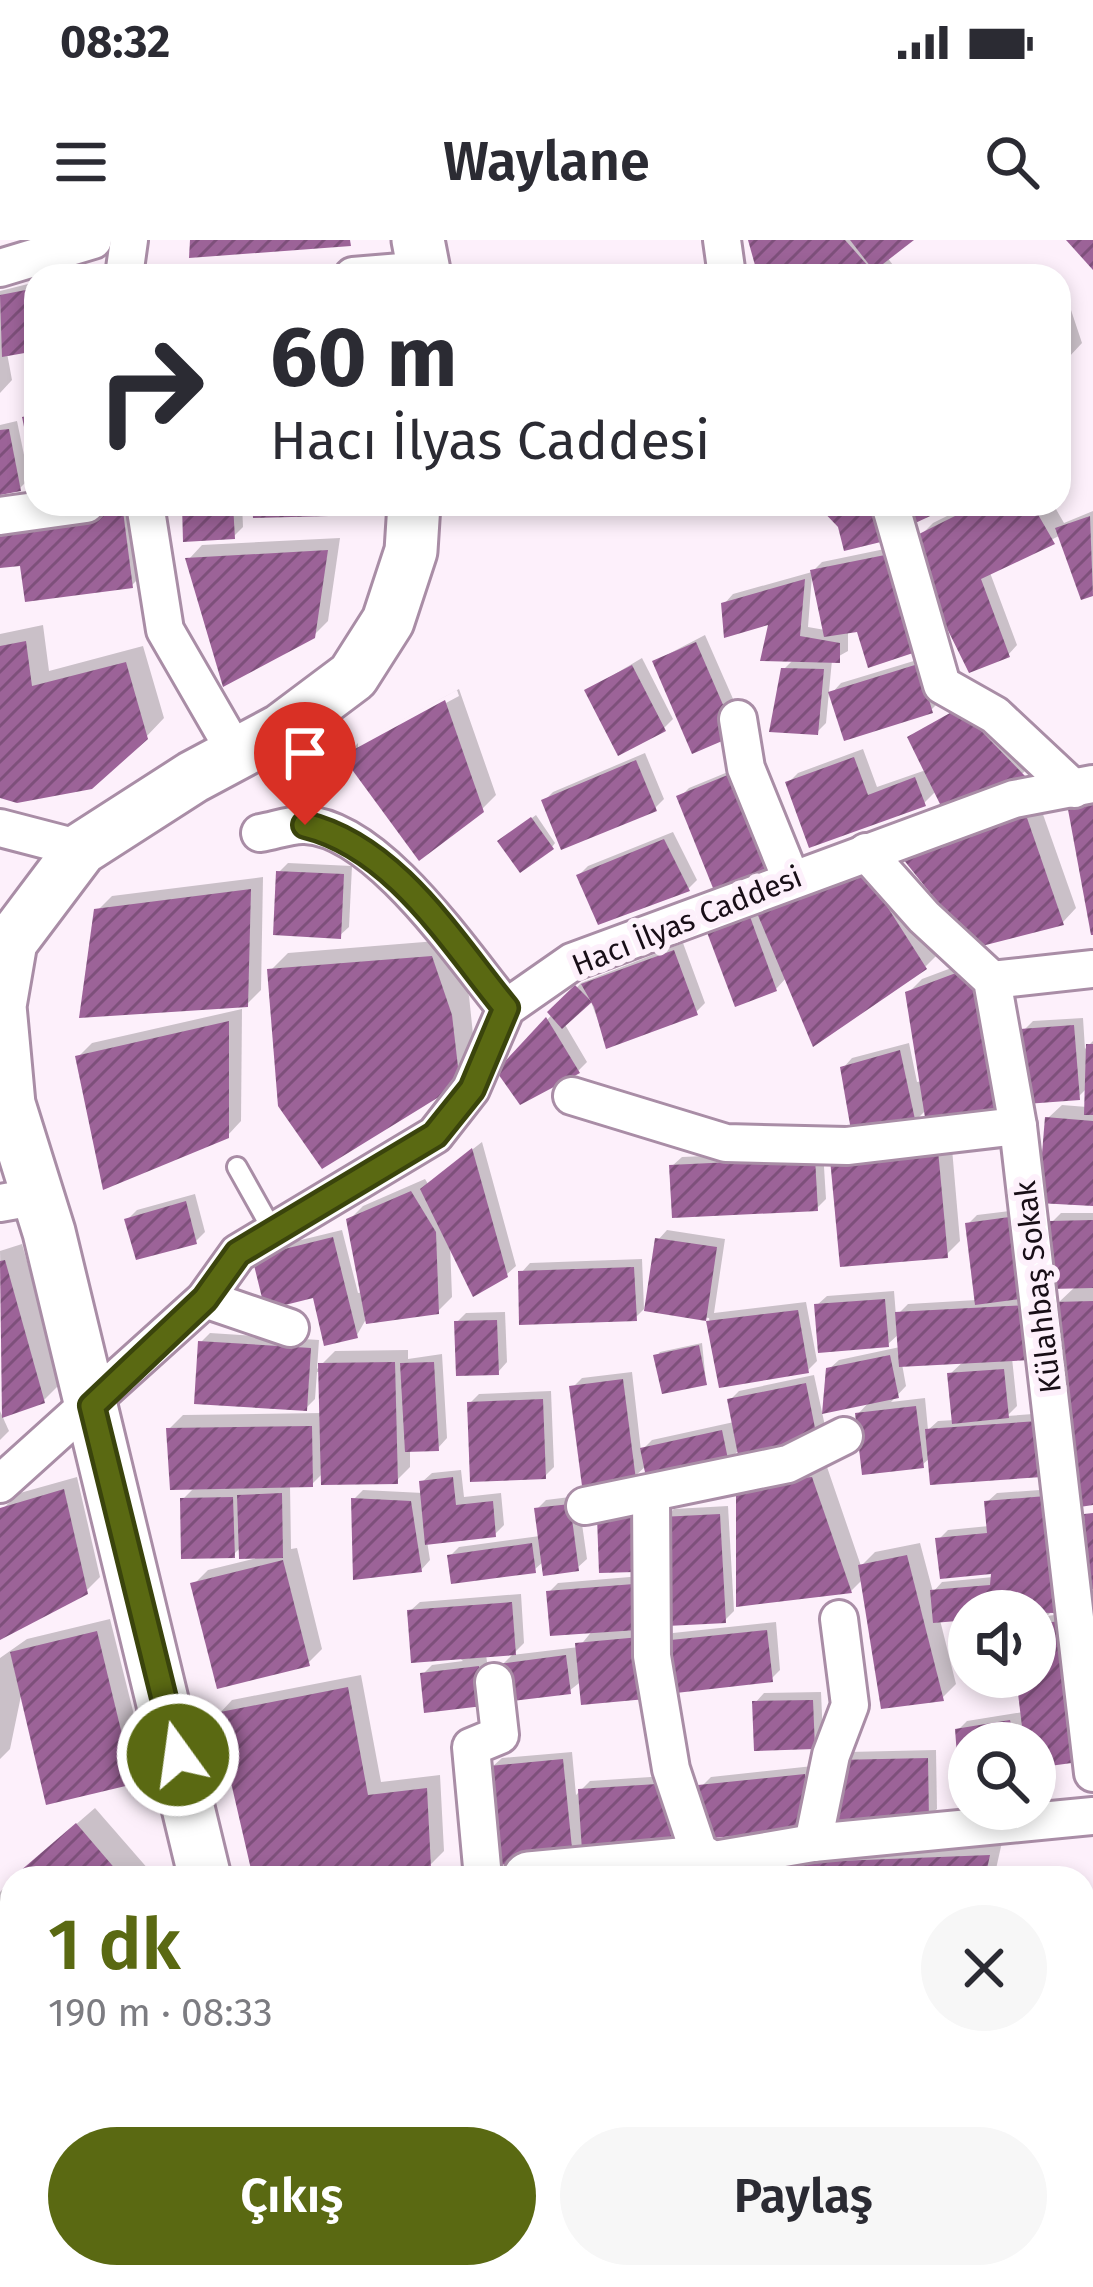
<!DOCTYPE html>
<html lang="tr">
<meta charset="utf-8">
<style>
body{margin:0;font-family:"Fira Sans",sans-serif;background:#f7f7f7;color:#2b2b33;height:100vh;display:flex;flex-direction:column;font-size:45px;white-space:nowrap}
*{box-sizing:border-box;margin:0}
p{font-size:39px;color:#7c7c81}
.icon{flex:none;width:66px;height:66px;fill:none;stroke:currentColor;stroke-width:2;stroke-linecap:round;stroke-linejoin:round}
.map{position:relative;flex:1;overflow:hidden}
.details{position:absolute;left:0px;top:1626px;width:1095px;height:423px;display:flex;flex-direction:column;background:#fff;border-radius:36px 36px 0 0;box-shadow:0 6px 18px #0003}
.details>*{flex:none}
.banner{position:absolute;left:24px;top:24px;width:1047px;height:252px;border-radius:36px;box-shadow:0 6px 18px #0003;background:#fff;color:#2b2b33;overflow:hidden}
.tools{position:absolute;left:948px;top:1350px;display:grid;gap:24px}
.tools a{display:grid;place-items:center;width:108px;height:108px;border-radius:50%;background:#fff;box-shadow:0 6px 18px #0003;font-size:60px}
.pin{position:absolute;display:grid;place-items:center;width:102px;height:102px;color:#fff;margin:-123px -51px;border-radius:50% 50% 50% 0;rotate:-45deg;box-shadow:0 0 12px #0007}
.pin .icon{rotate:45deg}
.me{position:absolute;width:132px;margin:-66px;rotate:346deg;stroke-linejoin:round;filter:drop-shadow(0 0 9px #0008)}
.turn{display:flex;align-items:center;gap:42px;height:252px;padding:0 48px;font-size:54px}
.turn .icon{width:156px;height:156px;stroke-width:2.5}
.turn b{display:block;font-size:84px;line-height:102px}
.round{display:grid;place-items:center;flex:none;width:126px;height:126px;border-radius:63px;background:#f7f7f7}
.head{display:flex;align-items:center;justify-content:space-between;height:204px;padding:0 48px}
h1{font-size:72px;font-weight:600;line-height:90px;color:#5a6912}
.action{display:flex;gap:24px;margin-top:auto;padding:24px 48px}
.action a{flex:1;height:138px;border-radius:72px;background:#5a6912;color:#fff;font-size:48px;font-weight:600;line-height:138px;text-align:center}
.action a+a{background:#f7f7f7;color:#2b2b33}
.status{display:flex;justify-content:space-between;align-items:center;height:84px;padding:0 60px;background:#fff;direction:ltr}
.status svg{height:33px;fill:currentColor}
header{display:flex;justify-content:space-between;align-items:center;height:156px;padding:0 48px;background:#fff;font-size:54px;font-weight:600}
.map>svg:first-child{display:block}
</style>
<div class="status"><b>08:32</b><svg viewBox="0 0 49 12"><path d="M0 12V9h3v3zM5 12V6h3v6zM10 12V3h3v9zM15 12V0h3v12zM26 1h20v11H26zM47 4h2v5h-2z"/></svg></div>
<header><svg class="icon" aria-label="menu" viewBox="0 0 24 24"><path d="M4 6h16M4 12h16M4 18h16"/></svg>Waylane<svg class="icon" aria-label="search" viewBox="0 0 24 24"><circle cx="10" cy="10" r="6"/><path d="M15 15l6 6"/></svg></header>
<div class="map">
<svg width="1093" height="2047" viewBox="0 0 1093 2047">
<defs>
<pattern id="building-hatch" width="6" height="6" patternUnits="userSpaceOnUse" patternTransform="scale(3)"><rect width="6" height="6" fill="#9c6398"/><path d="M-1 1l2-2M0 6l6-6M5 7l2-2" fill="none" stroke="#7e507b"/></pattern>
</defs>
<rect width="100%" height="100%" fill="#fdf0fb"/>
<g fill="#0003" fill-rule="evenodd">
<polygon points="751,0 910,0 887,17 901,36 761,36"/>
<polygon points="629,24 669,24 669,36 619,36"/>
<polygon points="729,25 730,36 680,36 685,31"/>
<polygon points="36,42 36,108 7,113 12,140 0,153 0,51"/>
<polygon points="1071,70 1082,103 1069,117 1059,120 1059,96 1065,113 1071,113 1059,74"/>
<polygon points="17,181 29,239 20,248 0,252 0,185"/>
<polygon points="1059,189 1066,207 1059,214"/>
<polygon points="93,264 137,264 145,332 131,346 23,322 0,325"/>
<polygon points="185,264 242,264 243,287 233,297"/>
<polygon points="971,264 1053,264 1064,283 1093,271 1093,352 1083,356 1061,295 989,330 1017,405 1008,415 919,297 933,283"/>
<polygon points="340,298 328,381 313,396 189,319 202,305"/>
<path d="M904,305L859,389L848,390V411L832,420L826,483L817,492L784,429L794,419L772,381L724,364L733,354L812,332L822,322ZM812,335L825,390L808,387Z"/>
<polygon points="43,385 49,431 143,406 164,478 146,497 0,554 0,394"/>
<polygon points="705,395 744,484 655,421"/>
<polygon points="927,417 940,461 931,470 832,453 841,443"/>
<polygon points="642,418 673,479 664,488 588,450"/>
<polygon points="459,449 496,555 482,569 346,516 358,503 358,510 459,456 457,450 359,503"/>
<polygon points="969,461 1031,525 1023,533 943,563 937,550 924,563 811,604 788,543 798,533 863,509 877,547 926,530 911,498"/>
<polygon points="645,513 664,559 655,568 544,561 553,552"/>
<polygon points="745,525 783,623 680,557 689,548"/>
<polygon points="1039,563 1076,668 1063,682 907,619 920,606"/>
<polygon points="536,575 555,603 552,607 505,598"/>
<polygon points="673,592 697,640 688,649 579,635 588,626"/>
<polygon points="876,615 939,713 925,727 787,737 776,749 709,687"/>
<polygon points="288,623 352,626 349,687 339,696 279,632"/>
<polygon points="263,637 261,750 247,764 97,671 112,656"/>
<polygon points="449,700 469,756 476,823 458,842 271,730 288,713"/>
<polygon points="683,703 705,763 696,772 607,805 590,759 564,783 587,822 578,831 500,831 581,743"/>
<polygon points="986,715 927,869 915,881 843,828 852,818 909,803 917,842 922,841 908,753 922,739"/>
<polygon points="242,769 241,881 227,896 78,817 92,803"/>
<polygon points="1083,778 1085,809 1093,801 1093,963 1048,878 1062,865 1087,867 1088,847 1078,857 1023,791 1033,781"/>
<polygon points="951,897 960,1001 946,1015 843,1024"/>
<polygon points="482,902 516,1026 506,1035 450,1003 452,1057 438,1071 365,1081 357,1095 264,1009 342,990 358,1053 363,1052 349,980 363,966 425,939 428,944"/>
<polygon points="823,911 826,959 816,969 672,926 682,917"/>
<polygon points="195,954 205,992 196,1001 128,979 137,970"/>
<path d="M1025,969L1036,1046L1012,1118L1017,1166L1007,1176L1047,1173L1050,1225L931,1217L922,1225L858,1174L870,1161L829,1129L839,1120L900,1107V1093L888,1104L817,1065L827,1056L894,1051L896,1076L908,1064L977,1060L968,984L977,975ZM964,1121L950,1134L955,1180L938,1181L928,1190L925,1158L891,1162L906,1146L902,1124Z"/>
<polygon points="1061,973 1093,973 1093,1262 1058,1063 1076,1046 1052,982"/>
<polygon points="667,990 725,999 714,1073 806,1062 817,1121 808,1130 722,1145 709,1078 648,1069 658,1000"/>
<polygon points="22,1004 62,1142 44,1160 4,1174 0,1011"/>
<polygon points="642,1019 644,1069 635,1078 521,1033 530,1023"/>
<polygon points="505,1072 507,1122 498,1132 457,1082 466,1073"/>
<polygon points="210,1093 319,1100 317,1129 335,1111 408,1110 408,1119 442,1114 447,1198 438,1208 410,1209 410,1227 396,1241 324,1232 312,1244 290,1245 291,1309 297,1308 322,1409 308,1423 194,1344 208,1330 257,1318 242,1306 233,1315 183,1259 196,1246 169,1189 183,1175 322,1173 322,1132 317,1132 315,1159 306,1168 201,1102"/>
<polygon points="702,1103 706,1142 657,1116 660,1112"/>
<polygon points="632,1132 641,1211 652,1200 734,1182 730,1160 739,1151 814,1135 825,1186 816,1196 737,1212 728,1221 647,1225 634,1237 573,1147 582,1138"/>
<polygon points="551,1151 554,1227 545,1236 470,1163 479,1154"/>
<polygon points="0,1171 9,1191 0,1200"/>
<polygon points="826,1224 861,1326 875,1312 920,1303 933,1352 942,1342 993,1337 994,1331 939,1299 948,1290 989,1286 987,1262 997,1253 1054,1249 1062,1361 1047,1376 1069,1373 1035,1525 1035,1503 969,1503 969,1569 958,1490 967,1481 1023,1472 1019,1437 1035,1437 1035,1378 1045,1376 1045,1371 969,1371 969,1377 940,1380 956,1444 942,1458 863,1339 851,1351 739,1247"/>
<polygon points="461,1230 464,1257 501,1253 504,1285 495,1294 427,1301 430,1320 421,1330 354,1259 363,1250 423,1253 422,1242 432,1233"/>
<polygon points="77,1237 100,1337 86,1351 0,1393 0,1271 20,1253"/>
<polygon points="578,1256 587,1319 577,1328 544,1321 534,1330 450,1316 459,1307 540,1296 537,1269 546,1260"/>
<polygon points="728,1266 734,1371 725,1380 664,1278 674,1269"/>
<polygon points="642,1336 645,1378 632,1391 648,1389 569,1451 502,1425 515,1412 486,1414 491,1454 423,1434 432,1425 463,1421 410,1371 420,1362 521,1354 524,1403 512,1415 579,1407 593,1390 549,1352 558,1343"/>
<polygon points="110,1379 147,1527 133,1541 22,1451 10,1509 0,1519 0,1418 27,1399"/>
<polygon points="776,1382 780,1430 771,1439 664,1402 673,1393"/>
<polygon points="361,1435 381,1542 440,1535 444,1611 430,1625 371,1638 256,1638 219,1474 232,1460"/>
<polygon points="821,1452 823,1497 814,1506 755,1463 764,1453"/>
<polygon points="936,1510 937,1569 928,1578 840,1580 848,1512"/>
<polygon points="572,1512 576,1555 590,1541 681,1535 572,1615 492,1527 502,1518"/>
<polygon points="813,1526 818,1575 702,1546 711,1537"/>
<polygon points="95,1568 156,1638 14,1638"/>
<polygon points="1002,1602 994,1638 790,1638 804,1610"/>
<polygon points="12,1640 12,1674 0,1661 0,1652"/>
<polygon points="1093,1653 1093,1733 1083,1733 1083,1654"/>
<polygon points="1083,1843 1093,1847 1093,1912 1083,1910"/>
<polygon points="0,1928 12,1932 12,2037 7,2047 0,2046"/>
<polygon points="1083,2025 1093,2027 1093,2047 998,2047 1083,2037"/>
<polygon points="50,2037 374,2037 415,2047 291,2047 288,2043 286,2047 48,2047"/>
<polygon points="468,2037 477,2037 508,2047 458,2047"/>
<polygon points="949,2040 984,2047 945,2047"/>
</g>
<g fill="url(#building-hatch)">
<polygon points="190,0 350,0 351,6 189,18"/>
<polygon points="748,0 845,0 877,36 758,36"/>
<polygon points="850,0 914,0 874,31"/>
<polygon points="1066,0 1093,0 1093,30"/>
<polygon points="36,48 36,111 2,117 0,55"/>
<polygon points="36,174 36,236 34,236 22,177"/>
<polygon points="9,189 21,251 0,255 0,190"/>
<polygon points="182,264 233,264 235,299 183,302"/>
<polygon points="252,264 330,264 329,276 253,278"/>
<polygon points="816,264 874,264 889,300 844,311 838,287"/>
<polygon points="900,264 956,264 911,285"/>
<polygon points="979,264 1032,264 1055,304 981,339 1010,417 969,433 932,358 915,296"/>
<polygon points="123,271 133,348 25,362 20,326 0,328 0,286"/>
<polygon points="1090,276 1093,356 1081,360 1055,288"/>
<polygon points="328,310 315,398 223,447 185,318"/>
<polygon points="895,313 922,410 868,428 857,392 824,397 810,330"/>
<polygon points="805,339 800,396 840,403 840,423 760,421 768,385 724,398 721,363"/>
<polygon points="26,401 32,446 126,422 148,499 92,549 17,563 0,558 0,406"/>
<polygon points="696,402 736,495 692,514 652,421"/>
<polygon points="918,424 933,473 844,501 828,452"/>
<polygon points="632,425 666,491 618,516 584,450"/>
<polygon points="781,428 824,429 818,495 769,492"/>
<polygon points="445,460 484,572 419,621 342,516"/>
<polygon points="959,468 1025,536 941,566 907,497"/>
<polygon points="854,517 868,555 915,537 926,566 809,608 785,542"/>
<polygon points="636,520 657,571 561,610 541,560"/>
<polygon points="735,532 776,635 717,658 676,556"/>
<polygon points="1093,557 1093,695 1091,695 1067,564"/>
<polygon points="1026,575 1064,685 974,708 903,619"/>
<polygon points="531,577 554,609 520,633 497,601"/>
<polygon points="664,599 690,651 598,685 576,635"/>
<polygon points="862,627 927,729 813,807 757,673"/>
<polygon points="276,631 344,634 341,699 273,695"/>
<polygon points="251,649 248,767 79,778 94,669"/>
<polygon points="748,671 777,751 735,767 705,687"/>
<polygon points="674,710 698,775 606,809 594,767 581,744"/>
<polygon points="432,716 452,775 460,844 322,929 278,866 267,729"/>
<polygon points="972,727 1006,876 927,890 905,752"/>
<polygon points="575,745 592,762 562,789 547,772"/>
<polygon points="546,777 580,833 520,865 496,831"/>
<polygon points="229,781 229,898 103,950 75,816"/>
<polygon points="1074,785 1080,860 1026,864 1020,789"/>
<polygon points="1086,804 1093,804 1093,875 1084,875"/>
<polygon points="900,810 916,884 852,896 840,827"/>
<polygon points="1045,877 1093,881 1093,966 1038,963"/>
<polygon points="472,908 508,1037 473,1057 420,949"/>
<polygon points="938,910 948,1018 840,1027 830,919"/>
<polygon points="815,918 818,971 672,978 669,925"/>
<polygon points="411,951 436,992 439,1074 366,1084 346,979"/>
<polygon points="186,961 197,1004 136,1020 124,979"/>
<polygon points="1017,976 1028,1058 975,1065 965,983"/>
<polygon points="1093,980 1093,1048 1050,1049 1049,981"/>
<polygon points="333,997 358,1098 324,1106 313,1058 265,1070 252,1017"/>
<polygon points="655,998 717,1007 706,1081 644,1071"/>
<polygon points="5,1020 45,1163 2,1178 0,1021"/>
<polygon points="634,1027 637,1081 519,1085 518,1031"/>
<polygon points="885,1059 889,1107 818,1113 814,1064"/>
<polygon points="1093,1061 1093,1265 1073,1268 1055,1062"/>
<polygon points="1028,1065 1031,1120 899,1127 895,1072"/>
<polygon points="798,1070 809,1133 719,1148 706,1081"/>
<polygon points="497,1080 499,1135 456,1136 454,1081"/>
<polygon points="198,1101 311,1108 307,1171 194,1164"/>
<polygon points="699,1105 707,1145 662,1154 653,1115"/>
<polygon points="890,1115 899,1158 822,1174 826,1128"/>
<polygon points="395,1122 398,1244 321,1245 318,1123"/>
<polygon points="434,1122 439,1211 405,1212 400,1123"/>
<polygon points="1004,1129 1009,1178 952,1184 947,1133"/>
<polygon points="623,1139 636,1240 582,1246 569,1146"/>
<polygon points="806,1143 817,1198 738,1215 727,1159"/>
<polygon points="543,1159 546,1239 470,1242 467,1162"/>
<polygon points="916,1166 924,1228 862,1235 855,1173"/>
<polygon points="1038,1181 1042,1237 930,1245 925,1189"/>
<polygon points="312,1186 313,1247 170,1250 166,1188"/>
<polygon points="722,1190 729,1224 647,1242 640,1208"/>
<polygon points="453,1237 456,1265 493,1261 496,1297 425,1305 419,1241"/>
<polygon points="812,1237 852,1353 736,1367 736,1245"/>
<polygon points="64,1249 88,1354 0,1400 0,1268"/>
<polygon points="282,1253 283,1318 239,1319 237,1255"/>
<polygon points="1046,1256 1054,1373 969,1371 969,1380 933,1383 930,1350 990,1345 991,1334 940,1339 935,1298 987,1293 984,1261"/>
<polygon points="233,1257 235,1318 181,1319 180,1258"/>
<polygon points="351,1258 411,1261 422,1332 353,1340"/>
<polygon points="570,1264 579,1331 543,1336 534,1268"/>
<polygon points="1093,1273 1093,1349 1087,1350 1084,1274"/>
<polygon points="720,1274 726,1383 667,1386 661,1277"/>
<polygon points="632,1275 635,1332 599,1333 597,1277"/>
<polygon points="532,1303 536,1333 451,1344 447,1315"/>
<polygon points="907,1315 944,1461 881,1469 858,1325"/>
<polygon points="283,1320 310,1426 217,1449 190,1343"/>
<polygon points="634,1344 637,1390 550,1396 546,1351"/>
<polygon points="512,1362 516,1415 411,1423 407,1370"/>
<polygon points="1061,1381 1079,1522 1035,1528 1035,1503 1024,1503 1016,1437 1035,1437 1035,1384"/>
<polygon points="767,1390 773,1442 667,1454 661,1401"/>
<polygon points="97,1391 134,1544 46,1565 10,1412"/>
<polygon points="640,1397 646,1459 581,1465 575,1403"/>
<polygon points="566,1415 571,1454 503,1462 499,1424"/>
<polygon points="479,1426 483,1466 424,1473 420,1433"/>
<polygon points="348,1447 368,1555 427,1548 431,1628 385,1638 253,1638 215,1473"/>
<polygon points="813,1460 815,1509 754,1511 752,1461"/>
<polygon points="1010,1480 1016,1503 969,1503 969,1569 1007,1569 962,1582 955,1489"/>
<polygon points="928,1518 929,1581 837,1583 836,1520"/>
<polygon points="563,1519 573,1618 498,1625 489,1526"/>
<polygon points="805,1534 810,1588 704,1599 698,1545"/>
<polygon points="673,1543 678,1605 582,1611 578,1549"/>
<polygon points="76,1583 123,1638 12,1638"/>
<polygon points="990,1615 985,1638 787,1638 787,1623"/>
<polygon points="1093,1664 1093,1736 1083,1736 1083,1665"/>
<polygon points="1083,1855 1093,1860 1093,1915 1083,1913"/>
<polygon points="1083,1925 1093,1927 1093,1976 1083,1974"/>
<polygon points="0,1945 12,1949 12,2037 20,2037 17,2047 0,2047"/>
<polygon points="1089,2036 1087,2047 995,2047 997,2037"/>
<polygon points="47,2037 284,2037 280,2047 45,2047"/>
<polygon points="290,2037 308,2037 341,2047 288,2047"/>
</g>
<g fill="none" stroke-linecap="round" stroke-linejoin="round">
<g stroke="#a98da6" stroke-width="24">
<polyline id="lane" points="237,927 274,993"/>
</g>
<g stroke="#a98da6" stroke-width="42">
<g id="street">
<polyline points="722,0 727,36"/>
<polyline points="0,28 93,0"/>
<polyline points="124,36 129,0"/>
<polyline points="353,36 425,30"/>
<polyline points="145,264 165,390 236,513"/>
<polyline points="890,264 942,445 995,475 1074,549"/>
<polyline points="0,276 86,264"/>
<polyline points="738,479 746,528 791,639"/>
<polyline points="0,588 81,609"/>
<path d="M260,593C274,591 291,584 305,585C378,588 463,716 506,768"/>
<polyline points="866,612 924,677 992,740 1018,886 1093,1533"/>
<polyline points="992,740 1093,729"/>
<polyline points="572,856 726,903 847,906 1018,886"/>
<polyline points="0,963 39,956"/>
<polyline points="205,1059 290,1088"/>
<polyline points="0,1244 205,1059 238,1013 435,895 471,849 506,768 572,722 1014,559 1093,544"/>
<polyline points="651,1255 652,1416 671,1529 702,1622 813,1603 1093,1576"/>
<polyline points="585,1266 788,1224 844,1196"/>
<polyline points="813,1603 831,1515 850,1465 839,1379"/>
<polyline points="483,1638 471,1507 500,1495 494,1442"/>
<polyline points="0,1693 12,1718"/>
</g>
</g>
<g stroke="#a98da6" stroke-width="57">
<g id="secondary">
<polyline points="418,0 425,36"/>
<polyline points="205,1638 49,992 9,864 0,766 11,702 81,609 193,537 281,490 353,436 388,381 411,311 414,264"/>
<polyline points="529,1638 702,1622 710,1638"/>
<polyline points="0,1856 12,1859"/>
<polyline points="651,2037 675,2047"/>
<polyline points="38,2047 41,2037"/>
</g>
</g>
<use href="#lane" stroke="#fff" stroke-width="18"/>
<use href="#street" stroke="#fff" stroke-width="36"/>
<use href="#secondary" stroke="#fff" stroke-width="51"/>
</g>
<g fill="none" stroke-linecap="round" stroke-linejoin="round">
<g stroke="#3a440c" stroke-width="30">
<path id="route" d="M178,1515L92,1166L205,1059L238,1013L435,895L472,849L506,768C451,701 395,607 305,585"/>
</g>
<use href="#route" stroke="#5a6912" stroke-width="21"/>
</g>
<g text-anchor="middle" stroke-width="12" stroke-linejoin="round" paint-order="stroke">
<g font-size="30" fill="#180e17" stroke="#fdf0fb">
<text transform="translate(687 681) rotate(-22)" y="10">Hacı İlyas Caddesi</text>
<text transform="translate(1038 1047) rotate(-97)" y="10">Külahbaş Sokak</text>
</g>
</g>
</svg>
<div class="tools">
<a><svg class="icon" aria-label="sound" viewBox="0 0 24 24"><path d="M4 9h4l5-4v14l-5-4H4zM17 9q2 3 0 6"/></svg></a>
<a><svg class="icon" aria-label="search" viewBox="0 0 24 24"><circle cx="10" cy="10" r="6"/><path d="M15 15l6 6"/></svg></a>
</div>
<div class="pin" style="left:305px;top:585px;background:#d93025"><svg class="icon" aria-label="arrive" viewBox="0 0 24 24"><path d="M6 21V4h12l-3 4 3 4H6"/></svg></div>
<svg class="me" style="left:178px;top:1515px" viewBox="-20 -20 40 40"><circle r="17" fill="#5a6912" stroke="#fff" stroke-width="3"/><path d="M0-11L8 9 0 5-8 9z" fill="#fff"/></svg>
<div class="banner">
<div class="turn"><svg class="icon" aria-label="right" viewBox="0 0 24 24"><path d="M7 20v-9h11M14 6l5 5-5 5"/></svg><div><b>60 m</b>Hacı İlyas Caddesi</div></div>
</div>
<section class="details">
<div class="head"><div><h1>1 dk</h1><p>190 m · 08:33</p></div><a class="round"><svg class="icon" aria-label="close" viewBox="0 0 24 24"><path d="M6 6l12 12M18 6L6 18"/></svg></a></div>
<div class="action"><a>Çıkış</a><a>Paylaş</a></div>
</section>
</div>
